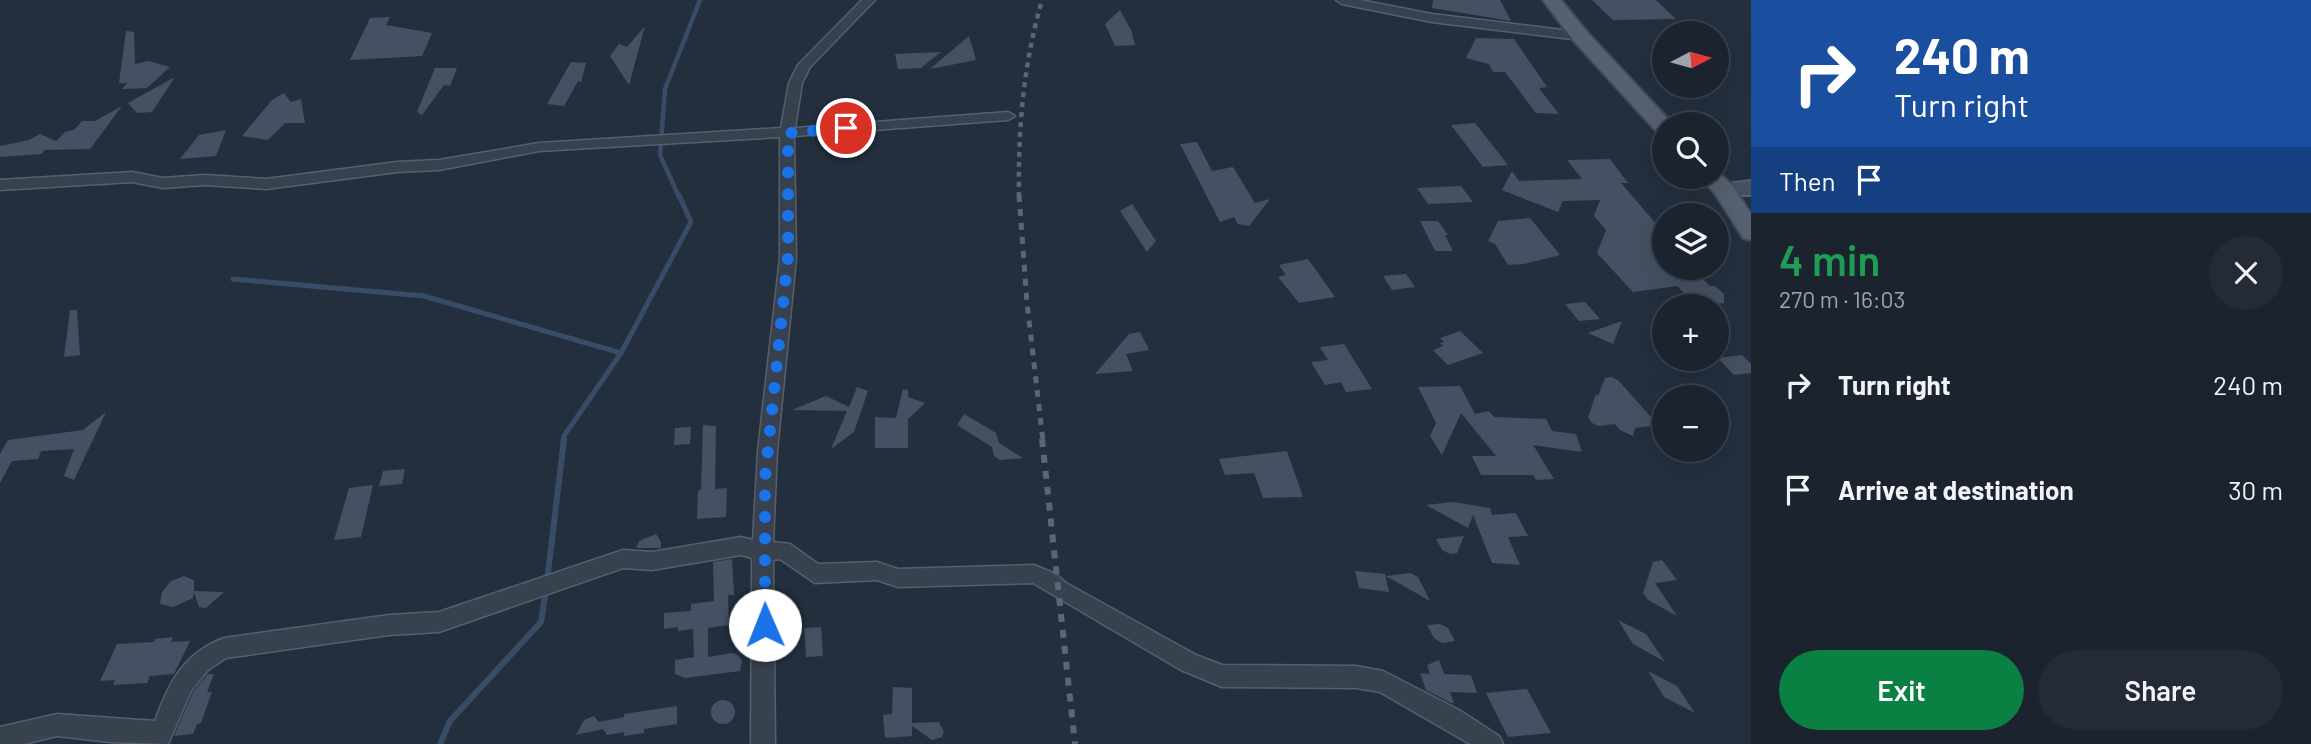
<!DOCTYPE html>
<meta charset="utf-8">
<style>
body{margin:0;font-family:Barlow,sans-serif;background:#242b36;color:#f1f3f6;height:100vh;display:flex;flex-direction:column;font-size:26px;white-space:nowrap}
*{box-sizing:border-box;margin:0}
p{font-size:23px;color:#a0a4aa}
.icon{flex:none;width:38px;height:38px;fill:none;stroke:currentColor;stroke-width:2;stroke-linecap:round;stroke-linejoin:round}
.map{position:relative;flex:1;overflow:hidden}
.panel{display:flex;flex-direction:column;background:#1b232e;width:560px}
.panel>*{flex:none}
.guide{background:#1a4fa0;color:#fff;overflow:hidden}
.needle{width:46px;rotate:84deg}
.buttons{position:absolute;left:1652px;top:21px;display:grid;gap:14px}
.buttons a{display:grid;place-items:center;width:77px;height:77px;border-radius:50%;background:#1b232e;box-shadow:0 7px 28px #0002,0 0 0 2px #39404a;font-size:35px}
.pin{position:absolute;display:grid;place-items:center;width:60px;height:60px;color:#fff;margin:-30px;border:4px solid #fff;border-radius:50%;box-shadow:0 2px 7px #0007}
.me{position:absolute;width:77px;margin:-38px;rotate:359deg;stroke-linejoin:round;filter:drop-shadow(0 0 5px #0008)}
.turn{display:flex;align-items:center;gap:24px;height:147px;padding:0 28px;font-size:32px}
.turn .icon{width:91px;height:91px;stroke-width:2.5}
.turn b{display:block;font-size:49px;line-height:60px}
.then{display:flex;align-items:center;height:66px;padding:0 28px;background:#0003;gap:14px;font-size:26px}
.round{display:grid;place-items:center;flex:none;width:74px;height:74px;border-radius:37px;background:#242b36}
.summary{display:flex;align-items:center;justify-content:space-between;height:119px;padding:0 28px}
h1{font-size:42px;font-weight:600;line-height:52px;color:#1e9e55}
.action{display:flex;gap:14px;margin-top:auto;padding:14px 28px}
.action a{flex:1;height:80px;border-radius:42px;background:#0b8043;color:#fff;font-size:28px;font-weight:600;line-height:80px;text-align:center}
.action a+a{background:#242b36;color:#f1f3f6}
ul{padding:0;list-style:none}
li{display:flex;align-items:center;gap:21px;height:105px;padding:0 28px}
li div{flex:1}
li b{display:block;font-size:26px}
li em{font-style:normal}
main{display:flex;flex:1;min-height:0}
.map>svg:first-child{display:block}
</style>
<main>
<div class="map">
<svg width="1751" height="744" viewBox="0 0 1751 744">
<rect width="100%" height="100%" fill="#242f3e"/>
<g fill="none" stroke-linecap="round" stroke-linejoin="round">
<polyline stroke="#394c67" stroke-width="4.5" points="679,197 660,155 665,89 700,0"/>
<g stroke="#394c67" stroke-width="5">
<polyline points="233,279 424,296 621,353"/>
<polyline points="563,441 564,436 621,353 691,222 679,195"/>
</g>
<g stroke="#394c67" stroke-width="6">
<polyline points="547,581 564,439"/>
<polyline points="440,744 450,721 541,622 546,590"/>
</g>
</g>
<g fill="#455162">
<polygon points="1433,0 1500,0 1511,21 1432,8"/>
<polygon points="1592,0 1656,0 1676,19 1613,20"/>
<polygon points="1120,10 1131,30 1135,45 1115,46 1105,24"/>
<polygon points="390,17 386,25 432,33 422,56 350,60 370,18"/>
<polygon points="645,26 629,85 610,56 619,44 627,47"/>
<polygon points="126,31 134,32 135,64 149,61 170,67 147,88 122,89 127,83 119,83"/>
<polygon points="969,36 976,60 930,69"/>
<polygon points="1476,38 1514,39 1547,87 1539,88 1559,114 1536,113 1505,72 1493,72 1489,64 1466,58"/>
<polygon points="941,52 921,68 898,69 895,54"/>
<polygon points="571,62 586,63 581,82 578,81 564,106 547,104"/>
<polygon points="435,68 457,68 450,86 444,85 422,115 417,112"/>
<polygon points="175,77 152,112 137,113 128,103"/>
<polygon points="284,93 291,102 301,99 305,123 285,123 268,140 242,136 272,100"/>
<polygon points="122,106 90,149 44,150 42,154 0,157 0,146 29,140 40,134 56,141 65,132 74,130 82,121 95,121"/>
<polygon points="1475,123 1508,165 1483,167 1451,125"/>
<polygon points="226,130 216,156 180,159 199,135"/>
<polygon points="1197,142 1212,171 1233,167 1255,203 1270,199 1249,226 1238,224 1234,217 1220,222 1180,144"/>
<polygon points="1610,159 1628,183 1621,183 1664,233 1664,268 1692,268 1710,286 1715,286 1724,294 1724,303 1697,306 1677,286 1633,292 1597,253 1606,230 1594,216 1600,200 1563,201 1558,212 1502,190 1512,171 1519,181 1582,179 1567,160"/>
<polygon points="1461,186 1473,202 1428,204 1417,188"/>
<polygon points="1132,204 1156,241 1147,252 1120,211"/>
<polygon points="1530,218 1560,255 1524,264 1508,265 1495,244 1488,241 1498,221"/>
<polygon points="1420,221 1438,221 1448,235 1445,235 1453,251 1435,251"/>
<polygon points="1308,259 1335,297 1299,303 1278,277 1286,275 1279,265"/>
<polygon points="1406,274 1415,287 1392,290 1383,276"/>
<polygon points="1585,302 1600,319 1579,321 1565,304"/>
<polygon points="70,310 77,310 80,355 64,357"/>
<polygon points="1622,321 1613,344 1588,333"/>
<polygon points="1460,331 1483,353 1448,365 1433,350 1443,346 1440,343 1444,342 1440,338"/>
<polygon points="1140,332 1149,350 1126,354 1133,371 1095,374 1129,334"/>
<polygon points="1344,344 1372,389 1346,392 1341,382 1325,385 1311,362 1328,360 1320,347"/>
<polygon points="1742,355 1751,364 1751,373 1734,375 1718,358"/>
<polygon points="1611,377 1618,380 1658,425 1635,428 1633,436 1620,430 1615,424 1599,426 1592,423 1588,417 1596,394 1598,396 1605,378"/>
<polygon points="1460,386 1475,414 1489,411 1494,417 1546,419 1552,431 1576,434 1582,452 1533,445 1554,479 1536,480 1533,475 1481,475 1472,456 1496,456 1461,413 1442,455 1430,436 1436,423 1418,387"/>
<polygon points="857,387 868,391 854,432 831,449 847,411 792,410 826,396 849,407"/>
<polygon points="903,389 908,390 908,397 925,403 908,419 908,448 875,448 875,417 896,418"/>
<polygon points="106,412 74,480 64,476 74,449 41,451 38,459 12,461 0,483 0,454 8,440 83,430"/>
<polygon points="964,414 996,433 999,443 1023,458 1000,460 994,456 992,447 957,425"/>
<polygon points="703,425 716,426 715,489 727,488 726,517 697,519 698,490 701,490"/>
<polygon points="691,427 690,444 674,445 675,428"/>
<polygon points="1287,451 1303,497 1263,498 1254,473 1225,475 1219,459"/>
<polygon points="405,469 402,484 379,486 383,471"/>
<polygon points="373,485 361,537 334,540 349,488"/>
<polygon points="1453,502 1490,508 1492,515 1516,513 1528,536 1508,537 1520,565 1492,563 1473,515 1468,528 1426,505"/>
<polygon points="656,534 661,542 661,548 636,548 639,541"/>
<polygon points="1464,536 1457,553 1450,554 1442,550 1436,539"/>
<polygon points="732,559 734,595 728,595 729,625 708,628 708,657 732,653 738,655 742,660 740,671 685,678 675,674 675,660 694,657 693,629 678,631 678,627 664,629 664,613 691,611 691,604 714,601 713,562"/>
<polygon points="1662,560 1677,580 1655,583 1677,616 1648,600 1643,593 1653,562"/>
<polygon points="1355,571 1385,574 1389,592 1359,588"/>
<polygon points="1410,573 1418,577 1430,601 1386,576"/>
<polygon points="184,576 194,580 194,591 224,592 206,608 199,607 194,592 193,598 173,607 160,604 162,592 171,581"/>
<polygon points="1618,620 1646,634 1665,662 1633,644"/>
<polygon points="1440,624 1448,628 1455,641 1442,643 1434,638 1427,625"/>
<polygon points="821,627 823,656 806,657 804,628"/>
<polygon points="173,637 171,642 190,641 174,674 150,676 147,683 113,685 115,680 100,681 117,644 154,642 155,639"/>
<polygon points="1439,660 1444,674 1471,675 1477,693 1450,692 1454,703 1451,703 1426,690 1420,673 1430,674 1427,665"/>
<polygon points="1648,671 1677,686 1695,713 1664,697"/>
<polygon points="208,674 214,674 207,692 212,692 201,723 197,724 193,734 174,736 193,692"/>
<polygon points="893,687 912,688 912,723 939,722 944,732 942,737 932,740 912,726 912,736 885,738 883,715 892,714"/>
<polygon points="1527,689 1551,733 1508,737 1486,693"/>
<circle cx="723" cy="712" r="12"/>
<polygon points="677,706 677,724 644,729 644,733 624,736 624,732 607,735 603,729 576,735 584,720 594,716 599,722 624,717 624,714"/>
</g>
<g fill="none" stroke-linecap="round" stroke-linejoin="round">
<g stroke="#565f6c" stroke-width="3">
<g id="street">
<path d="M862,0H875L810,67L802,83L795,128L1008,112L1015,116L1008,120L794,136L796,258L777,451L773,542L790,544L818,564L877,562L898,569L1034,565L1056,574L1066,583L1196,655L1222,665L1356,666L1383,671L1459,710L1499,736L1503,744H1470L1380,692L1356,688L1222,687L1181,670L1033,583L898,587L877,580L815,583L780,559L773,560L775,744H751L752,558L741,555L652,570L623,568L439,632L389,635L226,658L208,670L191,691L168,744L110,742L57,736L24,744H0V727L57,714L155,721C169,682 184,653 224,638L389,615L439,612L623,550L652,552L741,537L753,540L758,451L780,258V137L539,151L439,170L397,172L266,189L204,185L163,188L132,182L0,190V180L132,172L163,178L204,175L266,179L397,162L439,160L539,143L781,128L789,83L798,65Z"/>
<polygon points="1336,0 1360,0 1432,14 1580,32 1586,36 1580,40 1432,22 1342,4"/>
</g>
</g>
<g stroke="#565f6c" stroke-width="4">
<polygon id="secondary" points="1751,181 1751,195 1717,195 1714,190 1717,185"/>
</g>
<g stroke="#414a57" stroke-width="4">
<g id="primary">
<polygon points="1543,0 1561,0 1587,32 1671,122 1673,124 1664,124 1664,133 1657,132 1573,40"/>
<polygon points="1717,171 1732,185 1751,214 1751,240 1743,238 1716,195 1700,177 1717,177"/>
</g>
</g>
<use href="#street" fill="#38414e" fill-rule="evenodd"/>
<use href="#secondary" fill="#465061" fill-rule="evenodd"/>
<use href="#primary" fill="#56606e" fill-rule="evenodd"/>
<path stroke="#5a6575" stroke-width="4.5" stroke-dasharray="5 5" stroke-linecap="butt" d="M1019,197C1018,129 1023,66 1042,0"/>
<polyline stroke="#5a6575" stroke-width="5" stroke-dasharray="7 7" stroke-linecap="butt" points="1019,195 1027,303 1043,441"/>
<polyline stroke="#5a6575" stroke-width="6" stroke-dasharray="8 8" stroke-linecap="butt" points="1042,439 1075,744"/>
</g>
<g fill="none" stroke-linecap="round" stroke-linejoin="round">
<polyline stroke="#1a73e8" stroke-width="12" stroke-dasharray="0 21.6" points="765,625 765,479 788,256 788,133 846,128"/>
</g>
</svg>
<div class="buttons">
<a><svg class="needle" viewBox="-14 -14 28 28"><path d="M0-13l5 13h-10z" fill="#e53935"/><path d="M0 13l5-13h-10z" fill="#a0a4aa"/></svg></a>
<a><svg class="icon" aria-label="search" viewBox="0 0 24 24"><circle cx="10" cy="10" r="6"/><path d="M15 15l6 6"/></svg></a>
<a><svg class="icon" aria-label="layers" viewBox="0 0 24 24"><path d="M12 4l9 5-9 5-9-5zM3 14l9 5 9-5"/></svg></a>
<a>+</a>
<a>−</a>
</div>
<div class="pin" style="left:846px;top:128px;background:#d93025"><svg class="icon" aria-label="arrive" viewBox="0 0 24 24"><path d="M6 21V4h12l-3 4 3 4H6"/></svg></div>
<svg class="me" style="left:765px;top:625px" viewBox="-20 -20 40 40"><circle r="19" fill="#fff"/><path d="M0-13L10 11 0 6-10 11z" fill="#1a73e8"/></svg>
</div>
<section class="panel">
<div class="guide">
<div class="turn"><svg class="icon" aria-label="right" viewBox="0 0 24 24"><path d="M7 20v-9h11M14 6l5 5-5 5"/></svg><div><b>240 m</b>Turn right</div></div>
<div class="then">Then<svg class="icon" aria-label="arrive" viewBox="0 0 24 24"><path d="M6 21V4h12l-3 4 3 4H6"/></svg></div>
</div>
<div class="summary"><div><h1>4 min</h1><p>270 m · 16:03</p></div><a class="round"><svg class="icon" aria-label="close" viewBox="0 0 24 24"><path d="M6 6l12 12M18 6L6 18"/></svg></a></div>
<ul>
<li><svg class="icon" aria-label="right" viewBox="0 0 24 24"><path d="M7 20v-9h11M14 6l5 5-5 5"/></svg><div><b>Turn right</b></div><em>240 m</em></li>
<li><svg class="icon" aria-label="arrive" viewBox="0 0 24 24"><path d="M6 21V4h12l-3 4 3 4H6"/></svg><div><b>Arrive at destination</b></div><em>30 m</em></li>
</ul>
<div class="action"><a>Exit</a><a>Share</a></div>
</section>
</main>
